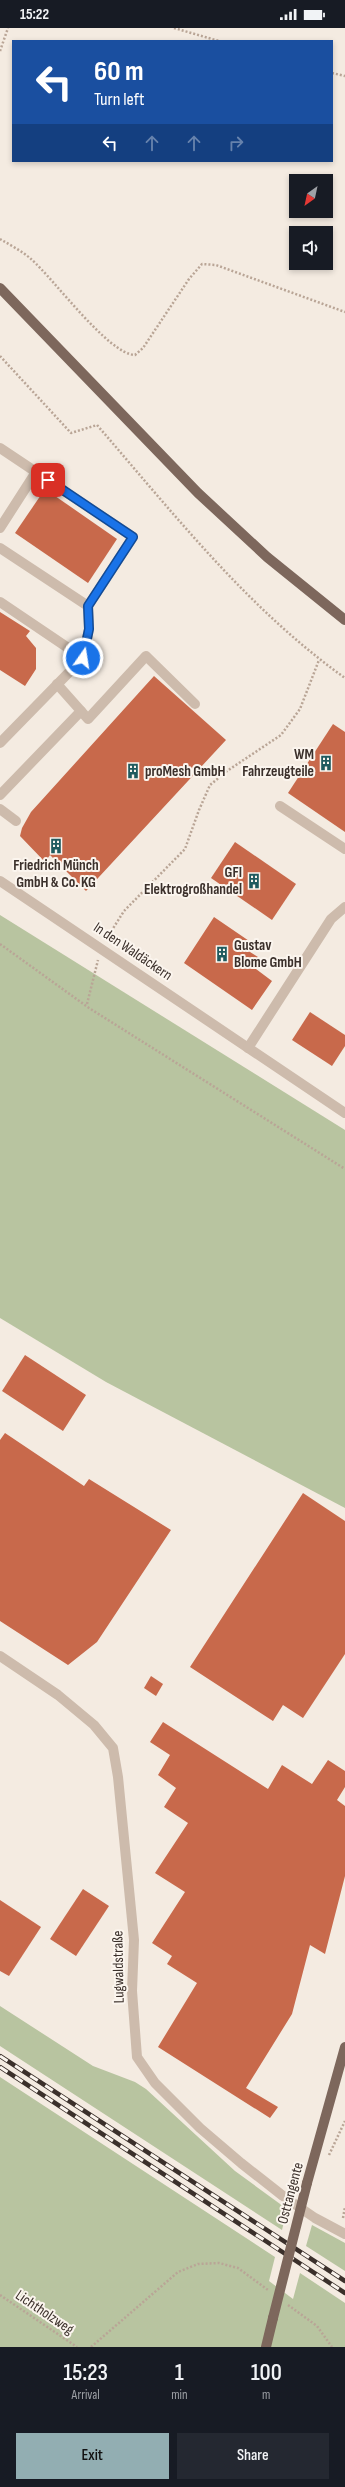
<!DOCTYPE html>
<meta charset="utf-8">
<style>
body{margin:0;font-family:"Sofia Sans Condensed",sans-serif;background:#242831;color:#f1f3f6;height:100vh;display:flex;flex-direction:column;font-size:15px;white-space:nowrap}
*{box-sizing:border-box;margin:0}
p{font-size:13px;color:#9ea1a6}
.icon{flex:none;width:22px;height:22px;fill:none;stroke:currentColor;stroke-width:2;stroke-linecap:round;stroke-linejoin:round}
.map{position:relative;height:2319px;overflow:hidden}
.panel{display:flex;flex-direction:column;background:#171b24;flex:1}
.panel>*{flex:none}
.top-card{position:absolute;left:12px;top:12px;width:321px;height:122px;border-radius:0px;box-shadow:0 2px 6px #0003;background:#1a4fa0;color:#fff;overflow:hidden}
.needle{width:26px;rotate:213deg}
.fabs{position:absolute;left:289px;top:146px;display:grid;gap:8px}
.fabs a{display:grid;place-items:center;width:44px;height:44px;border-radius:0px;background:#171b24;box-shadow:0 2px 6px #0003;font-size:20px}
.pin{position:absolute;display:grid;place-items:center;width:34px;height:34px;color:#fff;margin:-17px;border-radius:8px;box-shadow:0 2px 6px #0006}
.me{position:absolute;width:44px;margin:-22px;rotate:13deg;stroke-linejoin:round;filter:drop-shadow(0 0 3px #0008)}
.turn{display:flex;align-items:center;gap:14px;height:84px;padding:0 16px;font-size:18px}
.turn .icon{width:52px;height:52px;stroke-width:2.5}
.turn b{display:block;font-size:28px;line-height:34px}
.lanes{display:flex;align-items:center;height:38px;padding:0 16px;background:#0003;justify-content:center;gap:20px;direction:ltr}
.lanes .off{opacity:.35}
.eta{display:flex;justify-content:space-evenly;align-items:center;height:68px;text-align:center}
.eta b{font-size:24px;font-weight:600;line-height:28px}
.primary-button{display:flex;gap:8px;margin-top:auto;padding:8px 16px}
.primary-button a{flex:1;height:46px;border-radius:0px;background:#92aeb2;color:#111;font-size:16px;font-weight:600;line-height:46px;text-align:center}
.primary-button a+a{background:#242831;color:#f1f3f6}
.status{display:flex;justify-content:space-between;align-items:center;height:28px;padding:0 20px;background:#171b24;direction:ltr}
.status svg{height:11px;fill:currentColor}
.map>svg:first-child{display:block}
</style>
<div class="status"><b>15:22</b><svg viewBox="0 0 49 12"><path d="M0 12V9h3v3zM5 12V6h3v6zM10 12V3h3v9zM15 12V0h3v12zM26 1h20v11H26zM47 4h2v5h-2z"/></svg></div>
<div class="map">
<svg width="345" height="2319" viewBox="0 0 345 2319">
<rect width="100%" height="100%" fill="#f4ebe1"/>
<g fill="#b8c4a0">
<polygon points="0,887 345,1102 345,1480 106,1354 0,1290"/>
<polygon points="0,1978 93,2038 135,2054 146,2061 235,2143 287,2181 282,2202 0,2018"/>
<polygon points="0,2049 275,2229 269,2253 293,2271 300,2245 345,2275 345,2319 0,2319"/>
<polygon points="312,2197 345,2215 345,2243 306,2218"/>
</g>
<g fill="#c8694b">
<polygon points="45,461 117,511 88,555 15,505"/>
<polygon points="0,584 30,603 26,608 36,620 36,641 25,658 0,642"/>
<polygon points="154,648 226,712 86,863 50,827 45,834 20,808 22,800 31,784"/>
<polygon points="333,696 345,704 345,804 288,765"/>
<polygon points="235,814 296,856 272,892 211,850"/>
<polygon points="214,889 255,917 250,924 258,929 252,938 272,953 252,982 184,935"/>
<polygon points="310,984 345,1007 345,1018 332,1038 292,1012"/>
<polygon points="25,1327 86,1367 63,1403 2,1363"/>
<polygon points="5,1405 84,1458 89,1451 171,1502 97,1614 68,1637 0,1593 0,1412"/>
<polygon points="303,1465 345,1493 345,1626 303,1690 283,1677 273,1693 190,1639"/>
<polygon points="151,1648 163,1656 156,1668 144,1660"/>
<polygon points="163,1694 268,1761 282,1737 312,1756 328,1732 345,1743 345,1759 337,1772 345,1778 345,1848 325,1926 310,1917 292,1986 246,2060 278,2079 270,2090 158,2019 197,1955 167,1936 172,1928 152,1915 185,1864 155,1845 188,1795 164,1779 176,1760 158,1747 170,1727 150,1714"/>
<polygon points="83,1861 109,1878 76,1928 50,1911"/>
<polygon points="0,1872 41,1899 9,1948 0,1943"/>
</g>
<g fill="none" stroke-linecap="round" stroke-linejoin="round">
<g stroke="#b9a596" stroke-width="2.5" stroke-dasharray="2 2" stroke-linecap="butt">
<polyline points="174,0 219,13"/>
<polyline points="0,23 8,0"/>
<polyline points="332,45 345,48"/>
<path d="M0,211C10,217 22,223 31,231C54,251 108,326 135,327L143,320L189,251L202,236L216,237L345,284"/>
<path d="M0,328L71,405L97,397C174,486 248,581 345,650"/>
<polyline points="107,910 124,883 185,821 199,782 210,757 227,743 281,707 300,681 319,632"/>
<polyline points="0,916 89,980 345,1141"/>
<polyline points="87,976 98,932"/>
<polyline points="329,2127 345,2093"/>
<polyline points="343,2190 345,2179"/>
<polyline points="0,2267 77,2319"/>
<polyline points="288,2277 317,2298 332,2319"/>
<polyline points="91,2319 178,2244 198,2236 219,2235 238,2240 268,2262"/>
</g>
<g stroke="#cdbbac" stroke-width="10">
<polyline points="0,420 36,444"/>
<polyline points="0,500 36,444 133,509 88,578"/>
<polyline points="0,520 88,578 89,601 83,630"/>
<polyline points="0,574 83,630"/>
<polyline points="81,683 88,691 146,628 195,676"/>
<polyline points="0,715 83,630"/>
<polyline points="0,767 81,683 57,656"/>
<polyline points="280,778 345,821"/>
<polyline points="0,781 16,793"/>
<polyline points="0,853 345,1085"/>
<polyline points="248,1020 331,891 345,879"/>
<polyline points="0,1628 58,1667 94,1697 113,1720 118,1749 134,1912 132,1963 137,2029 155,2055 200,2100 241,2135 283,2168 315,2190 345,2206"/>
</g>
<g stroke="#7d675c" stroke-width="10">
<polyline points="0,260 198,465 267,529 345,592"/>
<polyline points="307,2155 345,2019"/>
<polyline points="266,2319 273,2290"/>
</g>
<g stroke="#3b302b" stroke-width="4.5">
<g id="rail">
<polyline points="0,2028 345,2253"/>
<polyline points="0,2039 345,2265"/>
</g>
</g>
<use href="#rail" stroke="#fbf5ee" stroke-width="3" stroke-dasharray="9" stroke-linecap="butt"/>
<polyline stroke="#7d675c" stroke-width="10" points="273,2290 307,2155"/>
</g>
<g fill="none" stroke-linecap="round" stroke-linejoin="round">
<g stroke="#114b97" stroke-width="10">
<polyline id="route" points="48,452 133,509 88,578 89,601 83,630"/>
</g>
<use href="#route" stroke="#1a73e8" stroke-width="7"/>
</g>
<defs>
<g id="building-bare" transform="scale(1.2)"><path d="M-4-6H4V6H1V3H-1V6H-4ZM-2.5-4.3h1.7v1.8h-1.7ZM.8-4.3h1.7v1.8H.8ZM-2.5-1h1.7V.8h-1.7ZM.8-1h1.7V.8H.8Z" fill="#1f5a5e" stroke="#fbf5ee" stroke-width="2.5" paint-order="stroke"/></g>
</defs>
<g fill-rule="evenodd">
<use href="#building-bare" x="326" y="735"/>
<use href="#building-bare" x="133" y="743"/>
<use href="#building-bare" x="56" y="818"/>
<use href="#building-bare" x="254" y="853"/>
<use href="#building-bare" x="222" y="926"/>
</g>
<g text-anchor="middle" stroke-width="4" stroke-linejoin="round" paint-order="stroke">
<g font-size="15" font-weight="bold" fill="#3b302b" stroke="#fbf5ee" text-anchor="end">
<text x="314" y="731">WM<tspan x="314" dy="17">Fahrzeugteile</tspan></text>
<text x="145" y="748" text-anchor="start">proMesh GmbH</text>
<text x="56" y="842" text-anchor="middle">Friedrich Münch<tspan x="56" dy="17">GmbH &amp; Co. KG</tspan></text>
<text x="242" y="849">GFI<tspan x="242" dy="17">Elektrogroßhandel</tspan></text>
<text x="234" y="922" text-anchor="start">Gustav<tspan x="234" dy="17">Blome GmbH</tspan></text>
</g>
<g font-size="15" fill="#3b302b" stroke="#fbf5ee">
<text transform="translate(133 923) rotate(34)" y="5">In den Waldäckern</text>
<text transform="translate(118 1939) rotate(-91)" y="5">Lugwaldstraße</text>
<text transform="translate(290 2165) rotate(-75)" y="5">Osttangente</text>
<text transform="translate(45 2284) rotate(34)" y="5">Lichtholzweg</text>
</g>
</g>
</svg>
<div class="fabs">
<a><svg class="needle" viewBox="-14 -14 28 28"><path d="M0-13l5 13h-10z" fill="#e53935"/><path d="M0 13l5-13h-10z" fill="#9ea1a6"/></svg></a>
<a><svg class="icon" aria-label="sound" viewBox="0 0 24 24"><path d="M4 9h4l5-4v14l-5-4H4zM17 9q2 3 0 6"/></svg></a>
</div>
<div class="pin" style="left:48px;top:452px;background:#d93025"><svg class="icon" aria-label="arrive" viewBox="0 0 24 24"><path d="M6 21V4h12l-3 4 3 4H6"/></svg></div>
<svg class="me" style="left:83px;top:630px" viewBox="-20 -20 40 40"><circle r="17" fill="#1a73e8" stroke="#fff" stroke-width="3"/><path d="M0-11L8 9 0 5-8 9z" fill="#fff"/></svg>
<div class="top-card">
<div class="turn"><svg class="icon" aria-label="left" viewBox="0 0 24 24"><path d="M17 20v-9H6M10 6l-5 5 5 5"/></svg><div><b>60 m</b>Turn left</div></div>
<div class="lanes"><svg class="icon" aria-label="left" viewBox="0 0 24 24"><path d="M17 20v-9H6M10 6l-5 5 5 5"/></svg><svg class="icon off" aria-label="ahead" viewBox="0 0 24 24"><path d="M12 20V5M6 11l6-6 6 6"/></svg><svg class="icon off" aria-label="ahead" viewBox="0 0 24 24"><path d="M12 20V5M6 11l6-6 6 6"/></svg><svg class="icon off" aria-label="right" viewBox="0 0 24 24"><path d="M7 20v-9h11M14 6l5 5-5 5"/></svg></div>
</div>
</div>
<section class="panel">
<div class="eta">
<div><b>15:23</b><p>Arrival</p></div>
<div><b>1</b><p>min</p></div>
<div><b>100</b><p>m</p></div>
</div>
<div class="primary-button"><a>Exit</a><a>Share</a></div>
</section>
